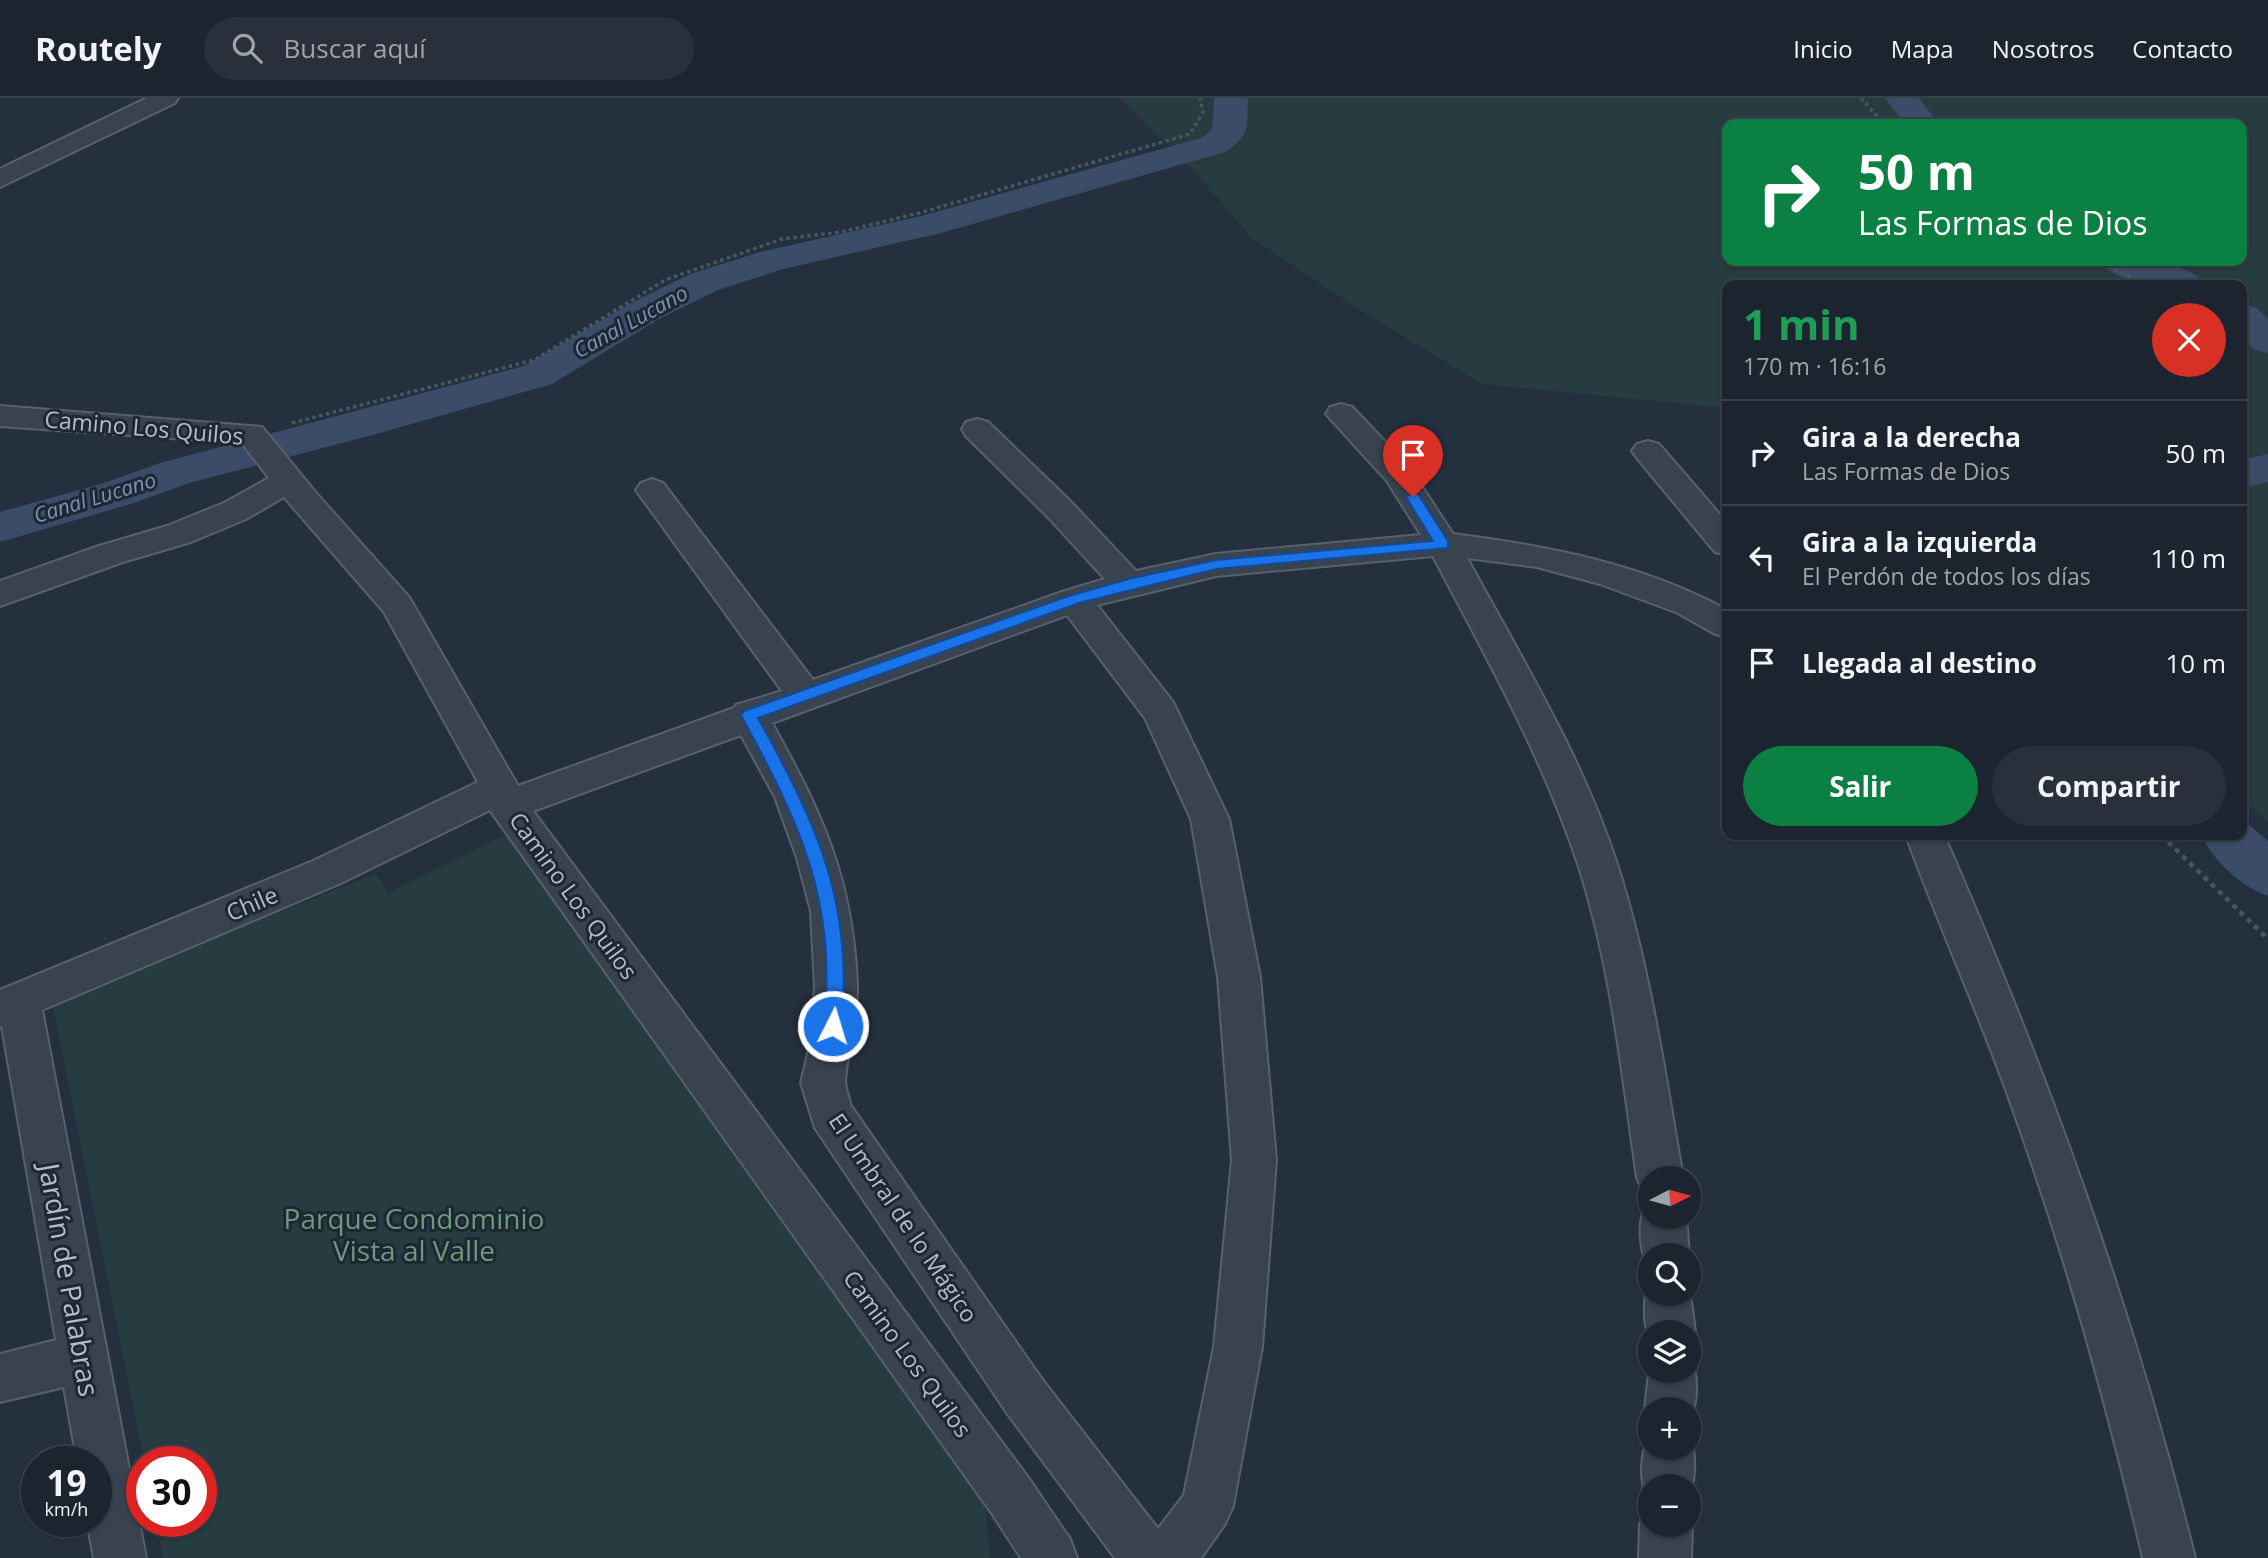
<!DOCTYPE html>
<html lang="es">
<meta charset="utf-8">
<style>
body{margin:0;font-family:"Open Sans",sans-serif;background:#29303b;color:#f1f3f6;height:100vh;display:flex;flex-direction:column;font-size:26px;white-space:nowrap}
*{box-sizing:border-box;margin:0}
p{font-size:23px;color:#a0a4aa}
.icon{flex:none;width:38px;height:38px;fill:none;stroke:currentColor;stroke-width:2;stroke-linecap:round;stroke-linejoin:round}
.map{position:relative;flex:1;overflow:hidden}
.details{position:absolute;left:1722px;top:182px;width:525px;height:560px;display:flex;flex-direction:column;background:#1c242f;border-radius:14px;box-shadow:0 2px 5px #0004,0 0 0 2px #3a414b}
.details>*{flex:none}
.top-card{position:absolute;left:1722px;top:21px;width:525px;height:147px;border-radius:14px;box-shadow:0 2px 5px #0004,0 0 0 2px #3a414b;background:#0b8043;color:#fff;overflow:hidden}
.needle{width:46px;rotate:84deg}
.fabs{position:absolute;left:1638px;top:1068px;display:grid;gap:14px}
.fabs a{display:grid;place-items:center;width:63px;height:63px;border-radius:50%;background:#1c242f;box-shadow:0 2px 5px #0004,0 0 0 2px #3a414b;font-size:35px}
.speed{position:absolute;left:21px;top:1348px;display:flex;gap:14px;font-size:35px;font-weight:700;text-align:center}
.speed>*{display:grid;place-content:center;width:91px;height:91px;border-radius:50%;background:#1c242f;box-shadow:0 2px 5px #0004,0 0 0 2px #3a414b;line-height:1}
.speed small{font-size:18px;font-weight:400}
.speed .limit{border:10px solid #d22;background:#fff;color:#111}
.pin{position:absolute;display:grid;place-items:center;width:60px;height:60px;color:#fff;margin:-72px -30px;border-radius:50% 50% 50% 0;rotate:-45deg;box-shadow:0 0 7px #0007}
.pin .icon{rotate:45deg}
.me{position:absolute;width:77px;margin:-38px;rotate:5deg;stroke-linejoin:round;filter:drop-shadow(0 0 5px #0008)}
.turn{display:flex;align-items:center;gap:24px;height:147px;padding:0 21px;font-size:32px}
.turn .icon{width:91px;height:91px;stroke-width:2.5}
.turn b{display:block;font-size:49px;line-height:60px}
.round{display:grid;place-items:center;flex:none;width:74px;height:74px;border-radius:37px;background:#29303b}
.overview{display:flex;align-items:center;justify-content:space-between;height:119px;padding:0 21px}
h1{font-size:42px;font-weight:700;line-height:52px;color:#1e9e55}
.action{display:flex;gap:14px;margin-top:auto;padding:14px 21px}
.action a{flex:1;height:80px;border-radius:42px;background:#0b8043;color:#fff;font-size:28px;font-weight:700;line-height:80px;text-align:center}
.action a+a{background:#29303b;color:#f1f3f6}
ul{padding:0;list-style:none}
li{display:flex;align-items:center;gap:21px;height:105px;padding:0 21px;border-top:2px solid #3a414b}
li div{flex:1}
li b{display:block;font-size:26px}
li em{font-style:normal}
header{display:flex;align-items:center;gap:42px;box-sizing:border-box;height:98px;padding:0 35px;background:#1c242f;border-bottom:2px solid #3a414b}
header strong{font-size:33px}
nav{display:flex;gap:38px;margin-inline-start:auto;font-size:24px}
.search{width:490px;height:63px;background:#29303b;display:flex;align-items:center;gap:18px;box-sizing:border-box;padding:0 24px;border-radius:38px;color:#a0a4aa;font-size:26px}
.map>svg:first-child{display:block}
</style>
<header>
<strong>Routely</strong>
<div class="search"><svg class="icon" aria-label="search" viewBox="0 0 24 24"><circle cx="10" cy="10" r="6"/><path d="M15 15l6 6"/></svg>Buscar aquí</div>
<nav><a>Inicio</a><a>Mapa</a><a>Nosotros</a><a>Contacto</a></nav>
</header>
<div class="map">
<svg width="2268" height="1460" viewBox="0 0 2268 1460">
<rect width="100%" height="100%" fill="#25303f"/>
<g fill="#273c40" fill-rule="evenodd">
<path d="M1120,0H2268V725L2242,700V187H1727V310L1482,286L1352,207L1251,139L1198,77ZM1727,26H2242V163H1727Z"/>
<polygon points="507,736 985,1405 990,1460 163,1460 156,1423 201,1423 201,1363 144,1363 52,904 376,776 388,795"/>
</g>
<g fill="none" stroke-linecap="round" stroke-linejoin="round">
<g fill="#3b4c68" fill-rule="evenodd">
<path d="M1214,0H1248C1247,29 1251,37 1225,54L941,135L783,171L718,192L659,221L552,286L376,336L189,385L134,405L0,444V414L104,385L160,365L524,268L631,205L690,176L760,154L921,118L1201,40L1212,32Z"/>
<polygon points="1885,0 1919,0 1939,26 1905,26"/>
<path d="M2100,163C2129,162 2188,161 2206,187C2177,188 2118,190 2100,163Z"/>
<polygon points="2242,206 2256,210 2268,221 2268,255 2254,251 2242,240"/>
<polygon points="2268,356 2268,384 2242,390 2242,362"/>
<path d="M2242,721L2268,743V798C2240,788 2214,763 2201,737H2242Z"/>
</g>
<g stroke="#57606d" stroke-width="4">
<g id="minor">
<polygon points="147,0 178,0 175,5 0,89 0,71"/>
<path d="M1341,306L1352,309L1409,369L1453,436C1548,448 1642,466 1727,512V539L1715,536L1678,515L1600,486L1537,469L1467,460C1522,561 1583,660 1618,769C1650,870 1665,975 1683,1080H1650V1097L1644,1095L1637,1080C1622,975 1611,868 1578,766C1542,658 1486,559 1433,458L1216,478L1097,507L1173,604L1229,721L1260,879L1276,1062L1262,1249L1233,1408L1225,1426L1201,1460H1115L1007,1315L815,1030L801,985L810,947L815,889L811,813L797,760L775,699L741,637L533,713L1027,1378L1070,1441L1077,1460H1021L991,1414L490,712L341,785L42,912L146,1460H94L87,1423H96V1363H77L64,1289L0,1304V1256L56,1242L2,928L0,929V892L313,763L478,684L384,514L284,399L246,421L191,444L123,464L0,508V483L99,448L167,428L224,405L269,380L242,345L0,328V308L262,329L316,395L409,499L518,688L734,610L736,607L782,593L641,399L636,392L641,385L652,381L663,385L813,582L1062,494L1105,481L1048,419L966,338L962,331L966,324L977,321L988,324L1070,403L1136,473L1216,456L1421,437L1387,383L1326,316L1330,309ZM1067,517L1145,620L1191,721L1218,879L1232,1062L1214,1249L1184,1397L1158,1431L1041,1280L851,1008C849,1000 845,991 845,982C848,950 858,919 857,887C853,781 822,715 772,625Z"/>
<polygon points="1648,343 1659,346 1727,425 1727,457 1715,454 1637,360 1632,353 1637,346"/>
<path d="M1906,737H1944C2048,975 2132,1207 2195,1460H2143C2107,1305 2064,1152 2010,1003C1978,913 1938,826 1906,737Z"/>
<path d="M1650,1101V1118H1686L1689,1157H1650V1173C1639,1152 1637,1124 1647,1103Z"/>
<path d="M1650,1181V1195H1689V1188L1695,1234L1689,1249V1234H1650V1242C1643,1224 1643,1199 1650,1181Z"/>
<path d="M1689,1255C1699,1278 1698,1302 1689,1326V1311H1650V1323L1645,1311L1650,1266V1272H1689Z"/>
<path d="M1650,1334V1349H1689V1336C1696,1354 1696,1379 1689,1397V1388H1650L1649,1406C1639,1382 1640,1358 1650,1334Z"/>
<polygon points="1650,1407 1650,1426 1689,1426 1689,1418 1692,1426 1691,1460 1639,1460 1640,1426"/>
</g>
</g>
<g stroke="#45595d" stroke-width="3.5" stroke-dasharray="3.5 3.5" stroke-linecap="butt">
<polyline points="1861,0 1884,26"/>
<polyline points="2095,163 2150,187"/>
<polyline points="2242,277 2242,299"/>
<polyline points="292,325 534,262 665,182 782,141 841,134 923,114 1190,36 1203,14 1200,0"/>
</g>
<polyline stroke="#45595d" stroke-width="4.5" stroke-dasharray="5 5" stroke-linecap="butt" points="2161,737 2268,841"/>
<use href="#minor" fill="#39424f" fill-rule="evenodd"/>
</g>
<path fill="#1a73e8" stroke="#114b97" stroke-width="2" d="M1413,395L1418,396L1448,443V450L1216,471L1079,505L758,620C817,727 853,802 842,928L839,933L833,935L827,933L824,928C837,801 800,726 741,617L744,613L1069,498L1129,481L1216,462L1433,443L1406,399Z"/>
<g text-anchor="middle" stroke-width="6" stroke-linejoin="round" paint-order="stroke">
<g font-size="21" font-style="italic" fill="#7e92b1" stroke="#1e2734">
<text transform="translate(631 224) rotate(-29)" y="7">Canal Lucano</text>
<text transform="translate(95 400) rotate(-17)" y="7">Canal Lucano</text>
</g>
<g font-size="23" fill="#b6bdca" stroke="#1e2734">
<text transform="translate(144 330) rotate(5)" y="8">Camino Los Quilos</text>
<text transform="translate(573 798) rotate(54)" y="8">Camino Los Quilos</text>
<text transform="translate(252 806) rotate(-23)" y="8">Chile</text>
<text transform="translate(903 1120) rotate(56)" y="8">El Umbral de lo Mágico</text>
<text transform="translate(907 1256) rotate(54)" y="8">Camino Los Quilos</text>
</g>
<g font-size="28" fill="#6d9a79" stroke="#1e2734">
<text x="414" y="1131">Parque Condominio<tspan x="414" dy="32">Vista al Valle</tspan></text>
</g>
<g font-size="28" fill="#b6bdca" stroke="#1e2734">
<text transform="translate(69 1182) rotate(80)" y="10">Jardín de Palabras</text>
</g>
</g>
</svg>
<div class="fabs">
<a><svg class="needle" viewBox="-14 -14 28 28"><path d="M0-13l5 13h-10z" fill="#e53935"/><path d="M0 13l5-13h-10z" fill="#a0a4aa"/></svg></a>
<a><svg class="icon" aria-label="search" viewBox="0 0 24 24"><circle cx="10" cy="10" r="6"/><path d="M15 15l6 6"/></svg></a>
<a><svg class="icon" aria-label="layers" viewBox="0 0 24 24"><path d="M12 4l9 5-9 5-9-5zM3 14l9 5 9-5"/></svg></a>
<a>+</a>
<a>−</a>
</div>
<div class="speed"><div>19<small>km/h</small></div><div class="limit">30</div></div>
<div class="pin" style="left:1413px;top:399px;background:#d93025"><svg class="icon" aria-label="arrive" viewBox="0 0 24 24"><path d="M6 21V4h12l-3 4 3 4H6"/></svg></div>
<svg class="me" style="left:833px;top:928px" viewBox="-20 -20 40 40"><circle r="17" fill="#1a73e8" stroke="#fff" stroke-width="3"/><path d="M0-11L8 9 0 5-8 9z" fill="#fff"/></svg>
<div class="top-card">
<div class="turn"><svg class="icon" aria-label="right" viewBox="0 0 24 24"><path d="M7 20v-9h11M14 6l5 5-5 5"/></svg><div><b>50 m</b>Las Formas de Dios</div></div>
</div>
<section class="details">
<div class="overview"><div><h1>1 min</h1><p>170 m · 16:16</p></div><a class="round" style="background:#d93025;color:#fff"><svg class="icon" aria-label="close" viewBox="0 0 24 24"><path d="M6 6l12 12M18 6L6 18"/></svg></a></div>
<ul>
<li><svg class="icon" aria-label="right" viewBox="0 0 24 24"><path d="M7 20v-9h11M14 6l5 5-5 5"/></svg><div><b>Gira a la derecha</b><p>Las Formas de Dios</p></div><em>50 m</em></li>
<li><svg class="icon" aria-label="left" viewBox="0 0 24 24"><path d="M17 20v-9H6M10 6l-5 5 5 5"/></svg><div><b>Gira a la izquierda</b><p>El Perdón de todos los días</p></div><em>110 m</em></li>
<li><svg class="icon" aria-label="arrive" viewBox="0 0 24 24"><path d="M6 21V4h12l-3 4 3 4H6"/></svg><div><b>Llegada al destino</b></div><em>10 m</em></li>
</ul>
<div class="action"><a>Salir</a><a>Compartir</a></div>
</section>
</div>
